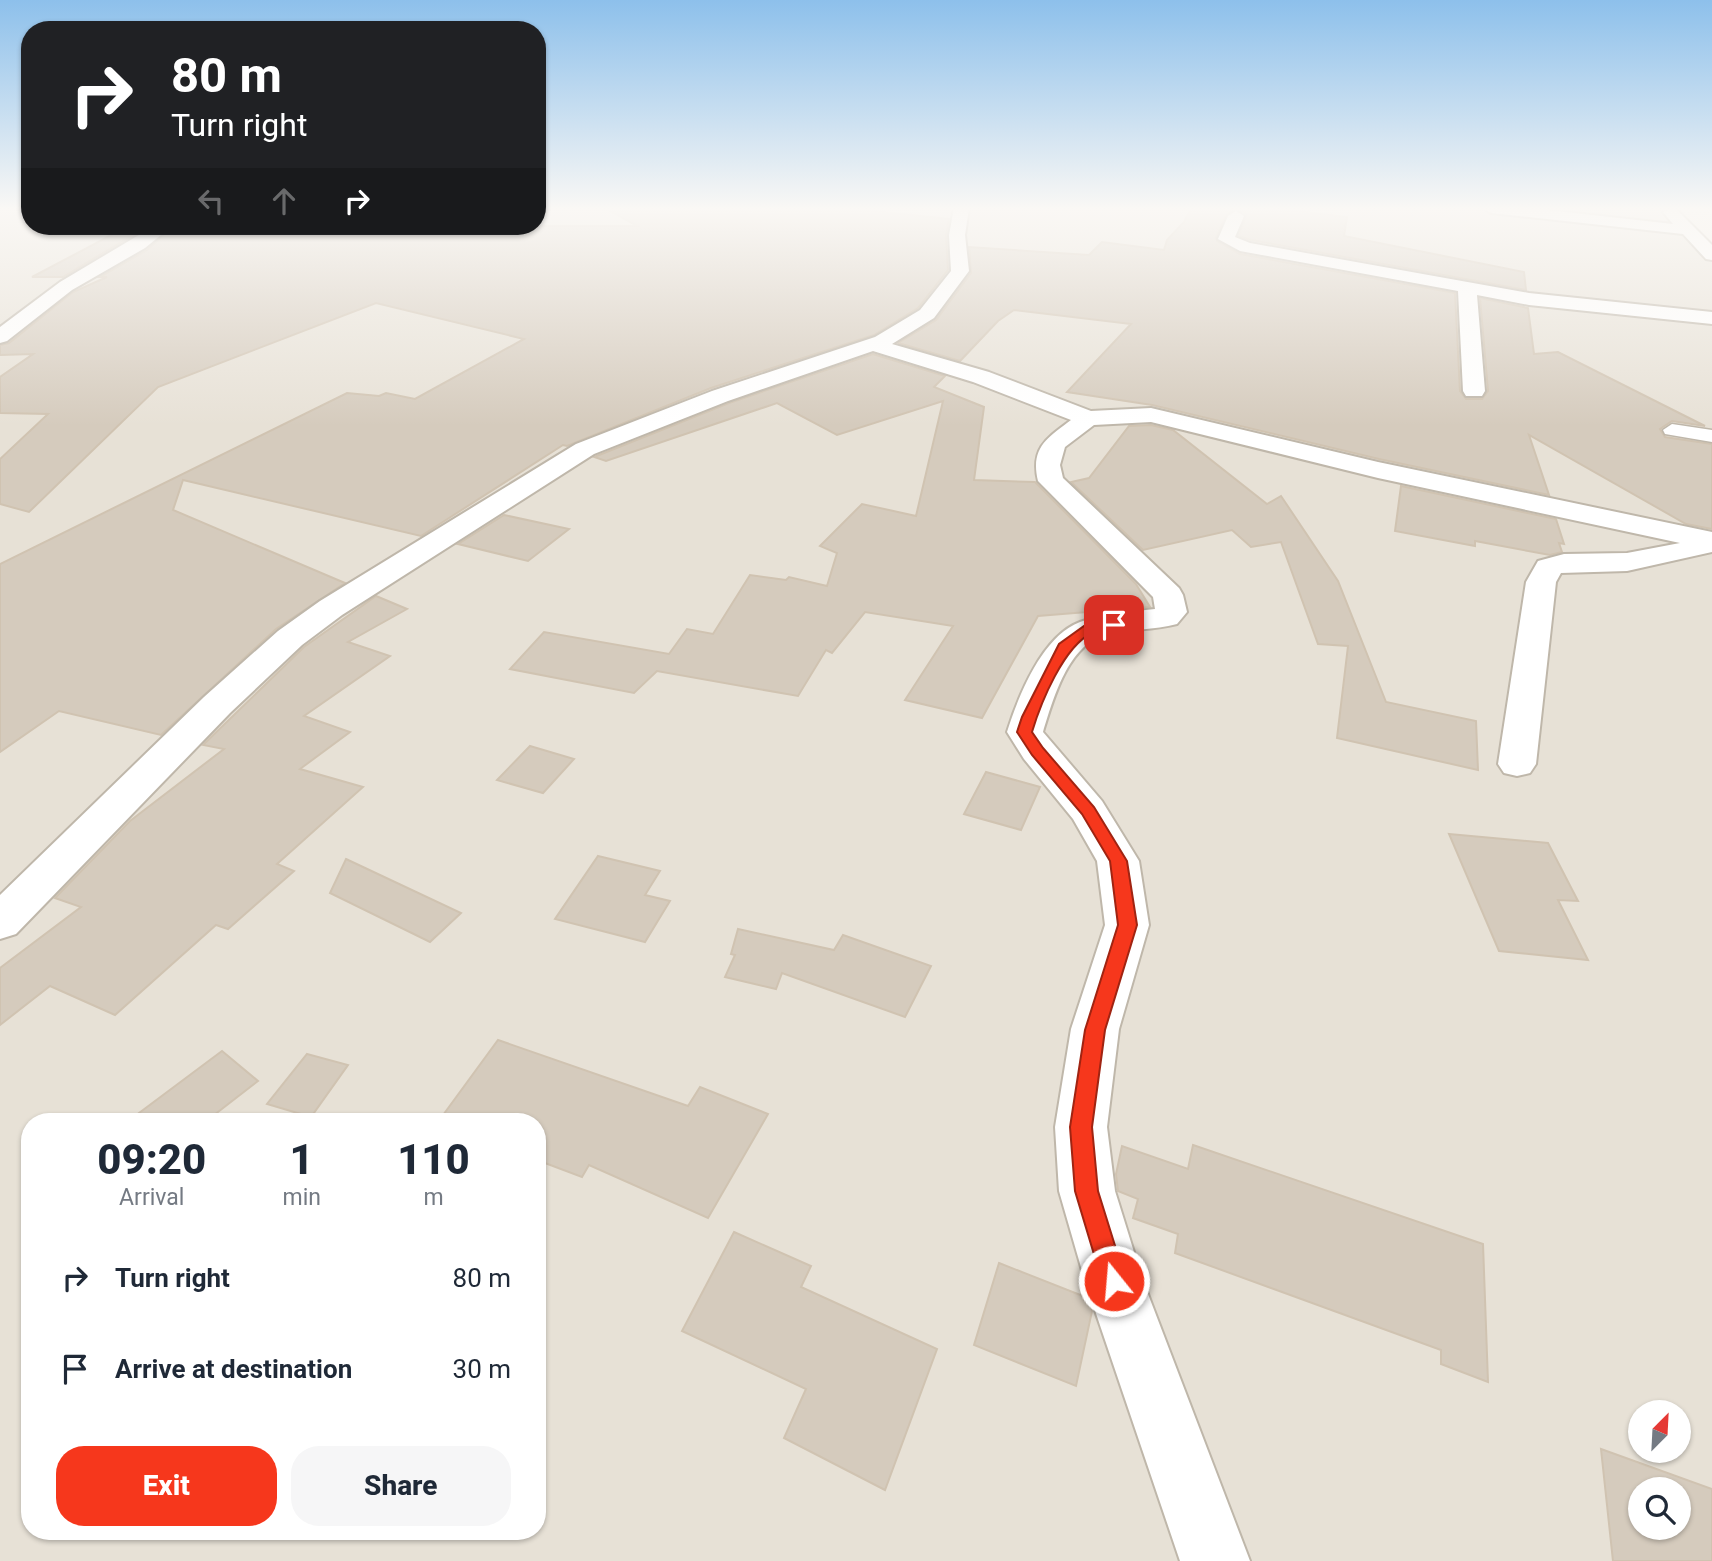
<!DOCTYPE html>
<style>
body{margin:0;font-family:Roboto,sans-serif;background:#f6f6f7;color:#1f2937;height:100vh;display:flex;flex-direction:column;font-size:26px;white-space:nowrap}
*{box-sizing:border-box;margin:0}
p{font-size:23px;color:#747a83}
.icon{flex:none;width:38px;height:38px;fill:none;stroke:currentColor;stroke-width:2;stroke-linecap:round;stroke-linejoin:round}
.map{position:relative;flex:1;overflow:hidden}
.sheet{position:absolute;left:21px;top:1113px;width:525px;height:427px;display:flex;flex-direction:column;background:#fff;border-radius:28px;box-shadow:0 2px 5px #0004}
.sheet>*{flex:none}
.hud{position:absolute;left:21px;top:21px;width:525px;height:214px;border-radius:28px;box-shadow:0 2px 5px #0004;background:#202124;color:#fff;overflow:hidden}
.needle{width:46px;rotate:24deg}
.tools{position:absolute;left:1628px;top:1400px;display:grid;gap:14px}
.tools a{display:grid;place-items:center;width:63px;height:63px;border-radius:50%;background:#fff;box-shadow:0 2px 5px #0004;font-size:35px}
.pin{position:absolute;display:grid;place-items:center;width:60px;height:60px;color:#fff;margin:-30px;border-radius:14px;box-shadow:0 4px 10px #0006}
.me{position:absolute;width:77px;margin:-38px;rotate:343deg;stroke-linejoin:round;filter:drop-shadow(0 0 5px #0008)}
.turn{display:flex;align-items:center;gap:24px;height:147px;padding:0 35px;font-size:32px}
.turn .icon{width:91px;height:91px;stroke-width:2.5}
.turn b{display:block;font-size:49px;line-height:60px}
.lanes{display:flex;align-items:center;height:66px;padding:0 35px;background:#0003;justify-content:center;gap:35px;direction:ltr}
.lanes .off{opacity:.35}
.eta{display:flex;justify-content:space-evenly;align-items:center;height:119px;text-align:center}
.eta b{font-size:42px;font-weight:800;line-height:49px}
.primary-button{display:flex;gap:14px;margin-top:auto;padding:14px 35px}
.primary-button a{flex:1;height:80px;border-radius:28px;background:#f6371c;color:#fff;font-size:28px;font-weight:800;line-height:80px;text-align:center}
.primary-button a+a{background:#f6f6f7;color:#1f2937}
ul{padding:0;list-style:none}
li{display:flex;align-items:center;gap:21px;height:91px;padding:0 35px}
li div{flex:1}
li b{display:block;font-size:26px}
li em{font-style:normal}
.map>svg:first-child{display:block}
</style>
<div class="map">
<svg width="1712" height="1561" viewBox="0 0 1712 1561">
<rect width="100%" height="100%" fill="#f4f0e8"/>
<path fill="#e7e1d6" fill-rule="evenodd" d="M0,208H30V226H537V208H1669L1712,261V1561H0ZM30,1122H537V1531H30ZM1640,1412H1678V1451H1640ZM1640,1489H1678V1528H1640Z"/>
<g fill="#d5cbbd" stroke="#d0c3b1" stroke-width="2" fill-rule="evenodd">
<polygon points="605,208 844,208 949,219 946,235 948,270 918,308 874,335 711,388 567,446 563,445 421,536 183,480 173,510 345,583 276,629 161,735 59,711 0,752 0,564 347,393 379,396 386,393 415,399 524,339 376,303 158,387 29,512 0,504 0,459 48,414 0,413 0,377 33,354 0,355 0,345 9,343 73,292 107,277 100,277 147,250 174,226 637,226"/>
<polygon points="1191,208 1272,208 1347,217 1344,236 1524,272 1526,290 1251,240 1238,236 1247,215 1237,209 1226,215 1216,238 1217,241 1240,254 1455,293 1460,391 1466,399 1482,399 1488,391 1480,298 1528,308 1534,354 1558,352 1705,426 1672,421 1660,429 1665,437 1712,444 1712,529 1686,524 1529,435 1549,495 1379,459 1152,405 1067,392 1131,324 1014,310 998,321 960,361 898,343 936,320 971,273 969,247 1089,255 1102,242 1164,250 1167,240 1184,222"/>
<polygon points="119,231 140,231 63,277 32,277"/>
<polygon points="873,354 945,376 934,387 984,407 974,480 1035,482 1136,584 1150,607 1038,616 982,718 905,700 953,626 865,612 832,653 826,650 798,696 657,671 634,693 510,669 544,632 669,654 687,629 713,634 750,575 786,580 789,577 827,586 837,553 820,546 862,504 916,516 943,401 837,435 777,403 606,461 594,457 729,403"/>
<polygon points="1151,425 1173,430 1267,504 1281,496 1338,581 1386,702 1476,721 1478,770 1337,738 1348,646 1318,644 1281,542 1251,547 1232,530 1143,550 1071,482 1089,478 1129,426"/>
<polygon points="1401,486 1556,519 1564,544 1559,543 1562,552 1550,555 1475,541 1475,546 1395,531"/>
<polygon points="504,515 569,529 528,561 458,544"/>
<polygon points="376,596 407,609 348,642 390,656 304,716 350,732 300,769 363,787 277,864 294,871 228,929 216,925 115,1015 50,986 0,1025 0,968 81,907 55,898 130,821 224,749 203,745 304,647"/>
<polygon points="530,746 574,759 543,793 497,780"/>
<polygon points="986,772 1040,787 1021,830 964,814"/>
<polygon points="1449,834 1548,843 1578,901 1558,900 1588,960 1499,951"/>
<polygon points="598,856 660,871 645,895 670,901 645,942 555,919"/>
<polygon points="346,859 461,913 430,942 330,893"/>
<polygon points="738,929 834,950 843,935 931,966 905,1017 782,973 776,989 725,977 735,955 731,954"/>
<polygon points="498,1040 688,1106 700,1087 768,1114 708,1218 589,1165 582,1177 537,1160 537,1122 438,1122"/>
<polygon points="222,1051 258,1081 205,1122 127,1122"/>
<polygon points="307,1054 348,1065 311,1117 267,1104"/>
<polygon points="1193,1145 1483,1244 1488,1382 1441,1364 1441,1350 1175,1253 1178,1234 1133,1218 1138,1199 1118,1191 1116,1174 1122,1146 1188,1169"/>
<polygon points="734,1232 811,1266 801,1287 937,1349 885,1490 784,1438 806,1389 682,1331"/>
<polygon points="999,1263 1088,1298 1092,1311 1076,1386 974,1345"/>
<path d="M1601,1449L1712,1489V1561H1613ZM1640,1489H1678V1528H1640Z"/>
</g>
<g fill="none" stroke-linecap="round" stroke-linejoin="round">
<g stroke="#bfb7aa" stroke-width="3">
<polygon id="lane" points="1672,424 1712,430 1712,442 1665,434 1663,430"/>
</g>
<g stroke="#bfb7aa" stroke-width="4">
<g id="street">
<path d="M954,208H969L965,235L969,271L934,318L892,344L989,372L1091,411L1151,408L1378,462L1712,532V552L1627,571L1561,573L1556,582L1536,764L1530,773L1517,776L1504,773L1498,764L1526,582L1538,561L1564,554L1627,553L1680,543L1378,478L1151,422L1094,425L1065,447L1060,465L1063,478L1179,588L1183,595L1187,612L1177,624C1154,630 1130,629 1107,634C1068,644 1053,699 1043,732L1102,801L1139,861L1149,925L1119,1029L1107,1127L1115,1191L1143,1281L1250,1561H1180L1085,1281L1059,1191L1055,1127L1071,1029L1105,925L1097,861L1073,819L1024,759L1007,732C1018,697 1042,636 1080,622C1104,613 1130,612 1155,609L1153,597L1038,481C1030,448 1047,438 1071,420L973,382L873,351L728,401L594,454L342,615L302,645L230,713L16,934L0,939V895L204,697L278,631L320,601L576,444L712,391L875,337L920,310L951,271L949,235Z"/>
<polygon points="1483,208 1529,208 1673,224 1663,212 1672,208 1676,209 1712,245 1712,260 1706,259 1683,234 1491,213"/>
<polygon points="1236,211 1244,216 1235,237 1250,243 1529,293 1712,312 1712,324 1529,305 1477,295 1485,391 1482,396 1466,396 1463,391 1458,291 1240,251 1218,239 1228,216"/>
<polygon points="154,226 172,226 145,248 72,290 7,341 0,343 0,327 60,282"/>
</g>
</g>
<use href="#lane" fill="#fff" fill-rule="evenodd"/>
<use href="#street" fill="#fff" fill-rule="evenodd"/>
</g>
<linearGradient id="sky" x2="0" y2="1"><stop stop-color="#8dc0eb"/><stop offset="0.49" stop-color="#faf8f5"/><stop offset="1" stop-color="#faf8f5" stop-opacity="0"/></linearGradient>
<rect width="1712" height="426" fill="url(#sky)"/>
<path fill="#f6371c" stroke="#a02412" stroke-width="2" d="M1114,621L1119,622V628C1111,630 1099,629 1092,633C1064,646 1041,702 1032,732L1043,748L1094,807L1127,861L1137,925L1105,1030L1092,1127L1098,1191L1126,1281L1122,1290L1114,1293L1105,1290L1102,1281L1075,1191L1070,1127L1085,1030L1118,925L1110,861L1082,814L1032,755L1017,732L1022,717L1059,644L1084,626Z"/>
</svg>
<div class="tools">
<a><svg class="needle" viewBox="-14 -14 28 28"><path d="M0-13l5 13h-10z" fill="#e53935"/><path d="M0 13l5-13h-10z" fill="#747a83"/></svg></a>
<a><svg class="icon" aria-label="search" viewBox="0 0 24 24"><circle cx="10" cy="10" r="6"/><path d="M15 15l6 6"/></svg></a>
</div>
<div class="pin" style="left:1114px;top:625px;background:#d93025"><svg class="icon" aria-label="arrive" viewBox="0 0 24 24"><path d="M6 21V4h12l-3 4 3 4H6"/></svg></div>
<svg class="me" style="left:1114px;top:1281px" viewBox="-20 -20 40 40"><circle r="17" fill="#f6371c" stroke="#fff" stroke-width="3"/><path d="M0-11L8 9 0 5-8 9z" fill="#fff"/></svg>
<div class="hud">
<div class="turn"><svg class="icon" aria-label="right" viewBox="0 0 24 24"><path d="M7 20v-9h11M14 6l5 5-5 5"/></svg><div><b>80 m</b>Turn right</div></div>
<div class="lanes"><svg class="icon off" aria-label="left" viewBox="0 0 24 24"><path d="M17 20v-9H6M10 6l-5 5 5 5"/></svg><svg class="icon off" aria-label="ahead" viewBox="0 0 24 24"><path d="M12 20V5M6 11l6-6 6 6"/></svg><svg class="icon" aria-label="right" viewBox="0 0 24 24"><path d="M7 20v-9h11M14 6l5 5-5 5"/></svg></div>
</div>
<section class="sheet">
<div class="eta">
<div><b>09:20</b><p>Arrival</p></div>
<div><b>1</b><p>min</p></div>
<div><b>110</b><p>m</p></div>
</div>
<ul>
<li><svg class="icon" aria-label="right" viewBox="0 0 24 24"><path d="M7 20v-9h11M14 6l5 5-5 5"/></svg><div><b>Turn right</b></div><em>80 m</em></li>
<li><svg class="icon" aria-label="arrive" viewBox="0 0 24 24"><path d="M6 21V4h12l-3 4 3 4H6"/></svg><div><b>Arrive at destination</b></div><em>30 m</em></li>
</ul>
<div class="primary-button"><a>Exit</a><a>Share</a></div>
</section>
</div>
